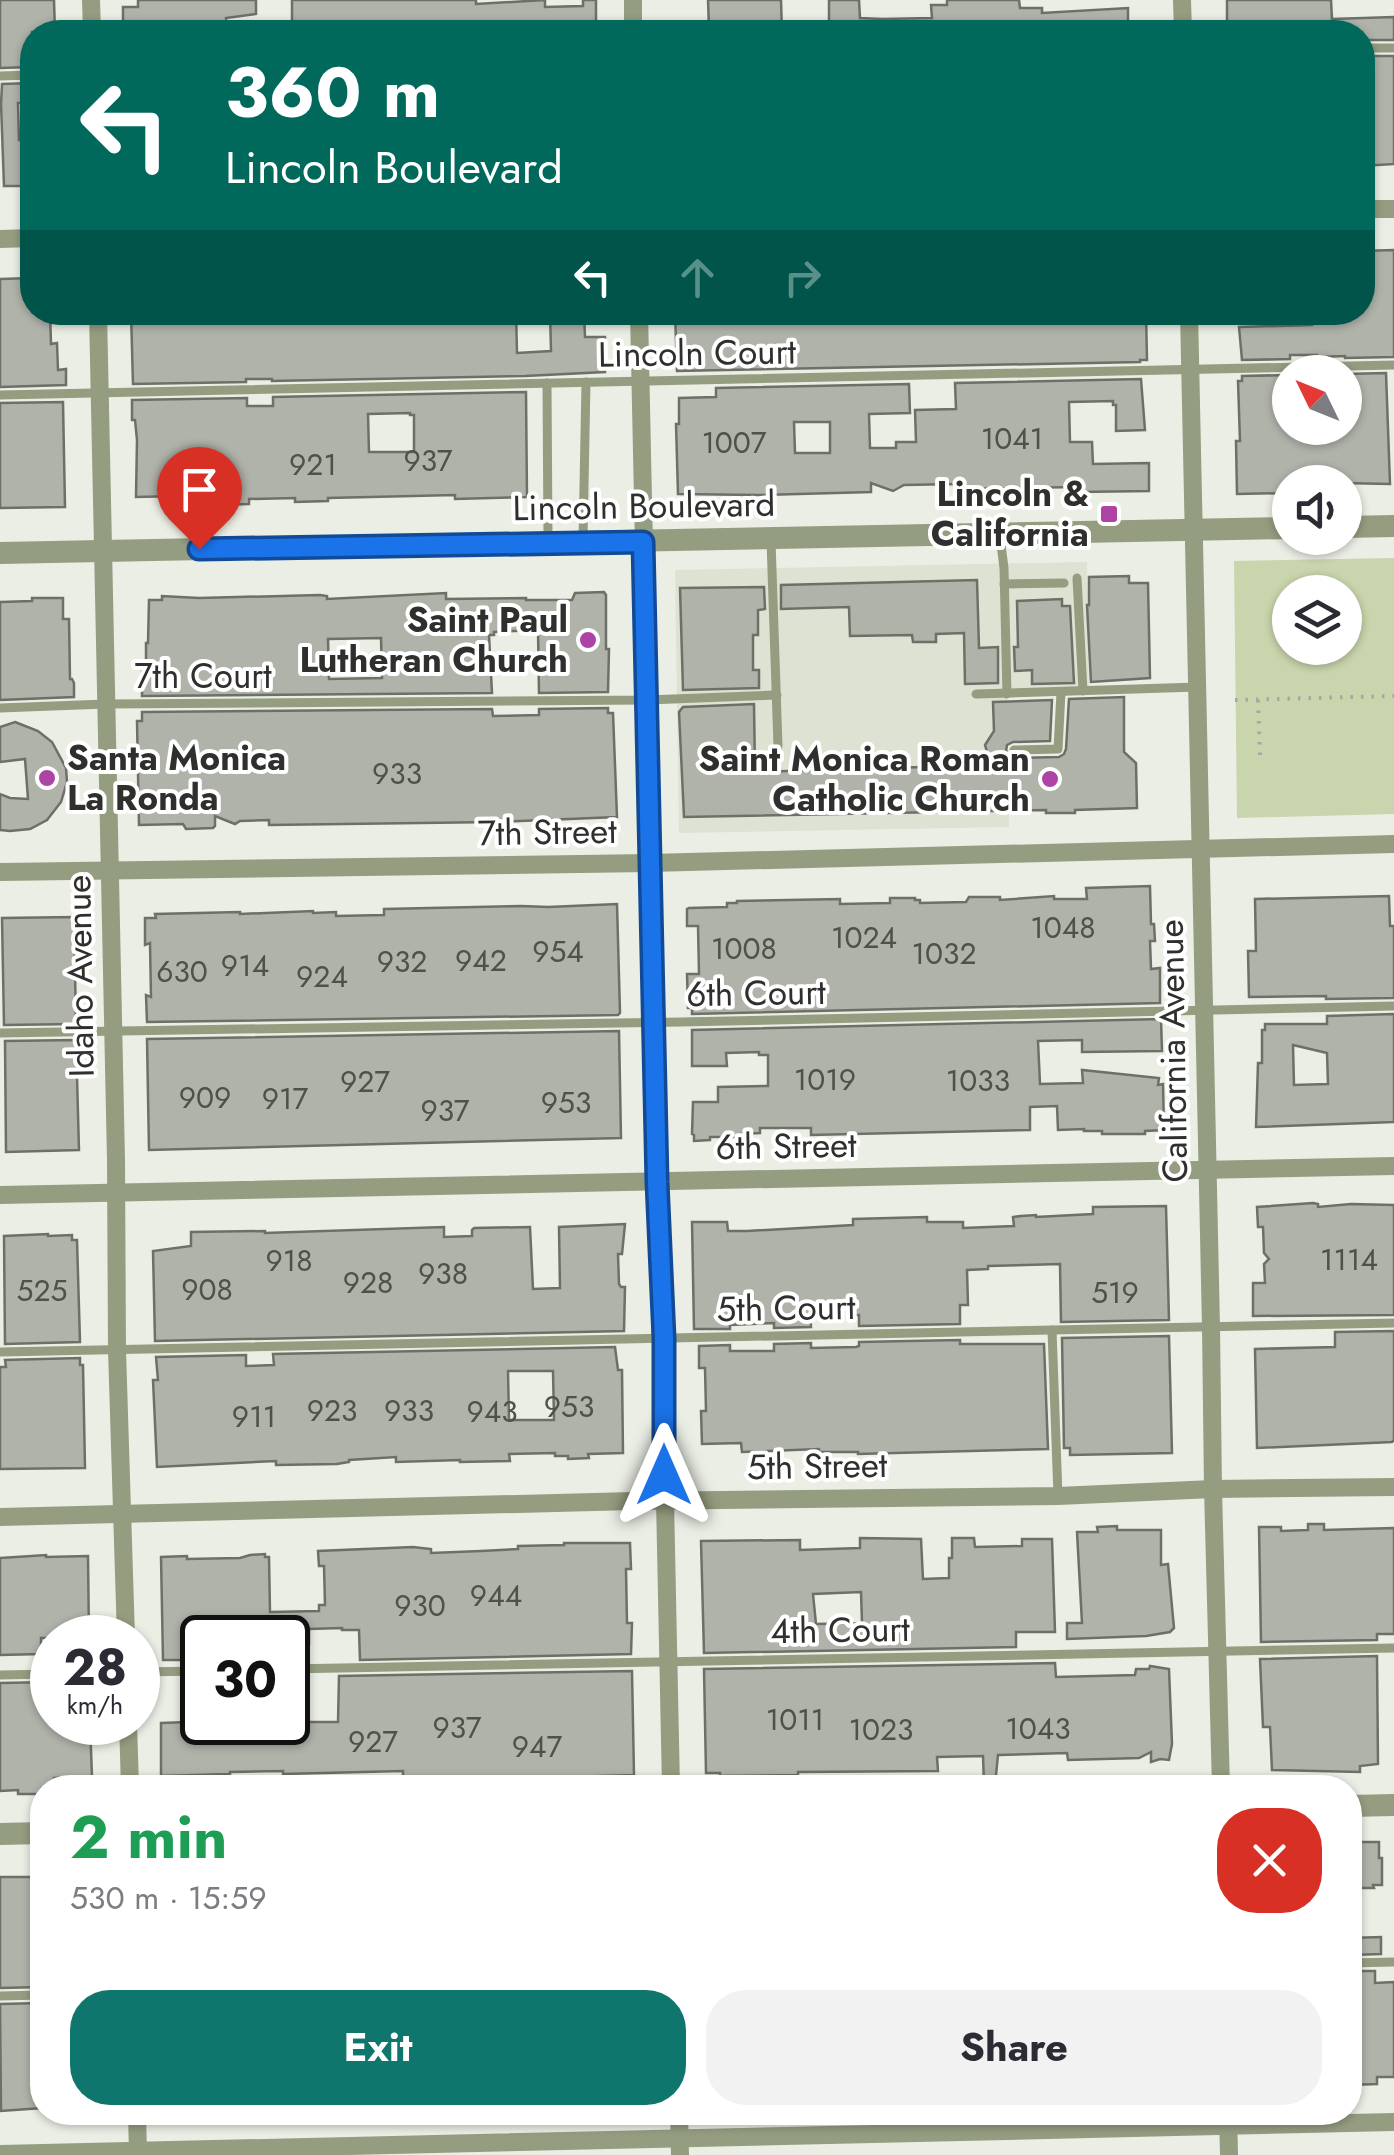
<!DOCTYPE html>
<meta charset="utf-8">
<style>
body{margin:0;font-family:Jost,sans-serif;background:#f2f2f3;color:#2b2b33;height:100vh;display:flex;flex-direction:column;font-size:38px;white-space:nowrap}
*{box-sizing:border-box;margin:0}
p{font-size:32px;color:#7c7c81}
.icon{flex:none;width:55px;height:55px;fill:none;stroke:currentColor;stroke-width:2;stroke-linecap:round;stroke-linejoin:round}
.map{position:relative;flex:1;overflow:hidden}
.sheet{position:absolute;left:30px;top:1775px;width:1332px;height:350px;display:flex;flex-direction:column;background:#fff;border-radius:40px;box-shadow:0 2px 8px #0004}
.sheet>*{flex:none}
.banner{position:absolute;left:20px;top:20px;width:1355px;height:305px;border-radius:40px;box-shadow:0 2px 8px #0004;background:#00695c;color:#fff;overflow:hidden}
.needle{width:65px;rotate:313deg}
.tools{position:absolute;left:1272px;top:355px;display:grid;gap:20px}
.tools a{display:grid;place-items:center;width:90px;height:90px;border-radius:50%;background:#fff;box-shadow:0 2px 8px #0004;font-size:50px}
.speed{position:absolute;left:30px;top:1615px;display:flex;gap:20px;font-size:50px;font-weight:700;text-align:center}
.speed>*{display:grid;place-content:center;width:130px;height:130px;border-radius:50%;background:#fff;box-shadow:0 2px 8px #0004;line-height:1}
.speed small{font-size:25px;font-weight:400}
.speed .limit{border:5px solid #111;border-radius:15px;background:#fff;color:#111}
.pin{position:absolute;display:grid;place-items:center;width:85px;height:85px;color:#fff;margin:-102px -42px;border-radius:50% 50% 50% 0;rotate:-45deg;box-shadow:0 0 10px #0007}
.pin .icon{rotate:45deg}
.me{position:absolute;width:110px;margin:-55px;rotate:0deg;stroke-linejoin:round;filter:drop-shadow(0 0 8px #0008)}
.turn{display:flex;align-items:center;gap:35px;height:210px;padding:0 40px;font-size:45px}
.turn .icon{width:130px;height:130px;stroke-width:2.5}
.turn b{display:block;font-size:70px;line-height:85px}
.lanes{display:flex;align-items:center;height:95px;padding:0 40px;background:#0003;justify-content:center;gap:50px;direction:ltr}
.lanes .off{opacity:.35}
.round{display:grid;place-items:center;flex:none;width:105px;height:105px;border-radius:40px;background:#f2f2f3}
.headline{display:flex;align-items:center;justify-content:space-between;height:170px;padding:0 40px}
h1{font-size:60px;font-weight:700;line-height:75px;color:#1e9e55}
.action{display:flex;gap:20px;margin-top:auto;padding:20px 40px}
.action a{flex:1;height:115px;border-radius:40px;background:#0f766e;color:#fff;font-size:40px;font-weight:700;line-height:115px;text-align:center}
.action a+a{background:#f2f2f3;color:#2b2b33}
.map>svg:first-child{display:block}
</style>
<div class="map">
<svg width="1394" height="2155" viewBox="0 0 1394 2155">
<rect width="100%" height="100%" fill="#ebeee5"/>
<polygon fill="#dee2d3" points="1087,562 1089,695 1007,697 1009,827 679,833 675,570"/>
<path fill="#c9d5ac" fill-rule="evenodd" d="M1394,558V814L1237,818L1234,561ZM1290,592H1345V648H1290Z"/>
<g fill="#b0b3aa" stroke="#6e7068" stroke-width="2.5" fill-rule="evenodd">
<polygon points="0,0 54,0 55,32 32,32 31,67 0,68"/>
<polygon points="138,0 256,0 256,14 226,18 227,25 126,31 123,29 123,7 138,7"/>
<polygon points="292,0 476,0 476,4 545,0 545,7 583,6 583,0 596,0 596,28 530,29 530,25 477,27 477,32 292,32"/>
<polygon points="708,0 781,0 782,32 748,32 748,28 709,29"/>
<polygon points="829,0 859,0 860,18 882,19 932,18 931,5 947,5 947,0 1019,0 1020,8 1042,8 1042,13 1128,8 1128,32 829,32"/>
<polygon points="1227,0 1331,0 1332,19 1394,17 1394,40 1362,40 1362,32 1227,32"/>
<polygon points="1362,56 1394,56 1394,164 1362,166"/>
<polygon points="32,83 32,103 18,103 19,140 32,140 32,186 4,186 1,104 2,84"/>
<polygon points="1394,250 1394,357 1345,358 1345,356 1317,357 1317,355 1290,355 1290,359 1242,360 1239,327 1312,325 1312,312 1362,312 1362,251"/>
<polygon points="32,278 32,312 50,312 51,344 57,343 58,370 66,369 66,385 0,387 0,279"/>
<polygon points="131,312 516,312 517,353 551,351 550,312 584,312 585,337 605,337 605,372 525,376 272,381 272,379 246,379 246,382 133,384"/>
<polygon points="675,312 1146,312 1147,360 1140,360 1140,362 677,371"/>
<polygon points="1386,373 1390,484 1290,482 1290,493 1237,494 1236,441 1240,441 1238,381 1242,381 1242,376 1290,375 1290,428 1345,428 1345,374"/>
<path d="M1141,379L1145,430L1116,431V405H1113V401L1069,402L1070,442H1092L1093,464L1149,463V491L1078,492V487L957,489V484L904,485L893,491L871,483V492L758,495L678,494L676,424H679V398L716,397V388L909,384L910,413L869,414L870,448H896V442H916L915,410L956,409L955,383ZM794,422H830V453H795Z"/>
<path d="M526,392L527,497L455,499V495L328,498V501L295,502V498L249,499V504L214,505H181L179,496L136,497L137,440L135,420H132V400L247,398V406H273V397ZM410,413V415H414V452H369L368,414Z"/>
<polygon points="63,402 65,507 0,508 0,403"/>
<polygon points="1129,576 1129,583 1148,583 1150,678 1091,682 1087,605 1089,605 1089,577"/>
<polygon points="977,580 979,648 998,647 998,683 965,684 964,633 936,634 936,642 913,642 912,635 850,636 849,607 781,609 781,585"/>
<polygon points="764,587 765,609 758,610 758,635 753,635 753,670 759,670 759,688 683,690 680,588"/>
<path d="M604,592L606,595V649H609L608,692L539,693L538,630L494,632V635H489L492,693L142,696V666H146V643H148L149,600H162V596L199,598L320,595L327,596V599L446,593V599L526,598V600H572L575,593ZM381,638L382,678L329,679L328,639Z"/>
<polygon points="32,598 63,598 63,619 69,619 70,679 72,679 74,683 74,697 0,700 0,602 32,601"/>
<polygon points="1062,599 1062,606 1070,606 1074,683 1032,684 1032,670 1015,671 1014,647 1018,647 1017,601"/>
<polygon points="1124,697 1124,752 1136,763 1137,808 1075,810 1075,813 1046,813 1046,810 684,817 679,712 683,707 754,704 755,772 991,765 985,745 994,731 993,702 1052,700 1050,741 1013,742 1007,745 1006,751 1013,758 1059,757 1064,754 1066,749 1069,699"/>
<polygon points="608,708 608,713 613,713 617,817 496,822 269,825 269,820 240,821 235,824 215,816 215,826 213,828 186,829 183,824 139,825 137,721 142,721 142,712 492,709 493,716 539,715 539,709"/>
<polygon points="15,722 38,731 52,742 66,768 67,782 61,802 47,820 30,829 10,831 0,830 0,794 10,798 28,799 25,759 0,762 0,727"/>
<polygon points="1150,886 1151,924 1154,924 1155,941 1150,941 1151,969 1160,968 1160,1003 692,1014 692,1008 688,1008 687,974 699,974 698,926 687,926 687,909 689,908 727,907 727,903 737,903 737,901 840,899 840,904 890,903 890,898 915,898 915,900 920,900 920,903 966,902 969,897 1000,897 1000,900 1054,896 1054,899 1087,899 1086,888"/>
<polygon points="1389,896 1390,926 1394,926 1394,998 1326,999 1326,996 1249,997 1248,951 1256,951 1255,899"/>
<polygon points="617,904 620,1013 618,1015 147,1022 146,995 151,997 150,943 145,945 145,918 156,918 155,914 240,912 240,914 313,911 313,913 336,912 336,916 384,915 384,909 521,906 548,907"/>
<polygon points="74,917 76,1024 4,1025 2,918"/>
<path d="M1394,1014V1122L1256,1127L1258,1063H1262V1030H1265V1024H1327V1016ZM1293,1045L1327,1053L1328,1084L1294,1085Z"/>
<polygon points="1161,1019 1162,1051 1082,1052 1082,1040 1038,1041 1040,1084 1083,1083 1082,1070 1159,1078 1158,1085 1163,1084 1164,1130 1145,1131 1145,1134 1102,1134 1102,1131 1084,1131 1084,1129 1058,1130 1057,1106 1030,1107 1030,1130 811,1135 811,1128 760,1128 760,1133 742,1134 743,1137 710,1137 710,1140 694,1141 694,1135 692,1134 693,1102 718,1102 718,1087 768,1086 768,1055 759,1055 759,1052 726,1053 727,1066 692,1066 692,1030"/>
<polygon points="619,1031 621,1138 149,1150 147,1039"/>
<polygon points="76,1040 79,1150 6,1152 5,1041"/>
<polygon points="1313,1203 1318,1204 1318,1207 1351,1204 1394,1205 1394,1315 1253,1316 1253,1283 1265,1283 1264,1264 1269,1259 1264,1253 1263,1227 1258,1227 1257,1207"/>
<polygon points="1166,1206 1169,1320 1061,1322 1060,1264 988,1266 988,1269 967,1270 968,1305 960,1305 960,1324 859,1326 859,1315 855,1315 855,1306 810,1308 811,1327 774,1328 774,1323 730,1325 730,1329 694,1329 692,1222 727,1222 728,1231 747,1231 853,1225 853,1219 927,1217 927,1222 963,1222 963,1228 1014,1226 1013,1217 1021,1216 1036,1215 1036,1217 1093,1214 1093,1207"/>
<polygon points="625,1224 622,1254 618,1254 619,1284 621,1287 625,1287 624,1331 155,1341 153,1251 191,1246 191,1232 265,1231 265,1233 444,1227 444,1237 472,1236 472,1230 474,1228 530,1227 533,1289 560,1288 559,1227"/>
<polygon points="48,1234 48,1236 72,1235 72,1240 77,1240 80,1342 5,1344 4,1236"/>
<polygon points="1394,1331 1394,1440 1392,1442 1257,1448 1255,1349 1335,1347 1335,1332"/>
<polygon points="1169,1336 1172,1453 1070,1455 1070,1448 1064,1448 1062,1338"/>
<polygon points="960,1340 960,1344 1044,1344 1048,1449 858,1454 858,1452 819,1452 819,1449 742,1452 741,1443 702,1444 701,1411 706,1411 705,1368 699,1368 699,1346 730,1345 730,1351 774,1351 774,1344 811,1343 811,1348 856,1347 859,1346 859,1342"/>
<path d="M615,1347L618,1370H622L623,1453L588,1454L589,1458L568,1459V1456H555V1453L509,1454L510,1461L460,1462V1460L396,1462V1457L349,1460V1462L337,1464L276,1465V1461L157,1467L153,1380H158L156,1357L246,1355V1366L274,1365L273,1354ZM508,1371H553L554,1420H509Z"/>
<polygon points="80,1358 80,1365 83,1365 85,1468 0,1469 0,1367 6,1367 5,1360"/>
<polygon points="1308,1524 1324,1524 1324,1530 1394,1528 1394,1634 1377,1634 1377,1640 1261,1642 1259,1527 1281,1527 1281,1531 1308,1530"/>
<polygon points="1117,1526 1117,1530 1161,1530 1161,1565 1168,1564 1174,1628 1170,1632 1146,1636 1067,1639 1067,1623 1082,1623 1077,1532 1098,1532 1097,1527"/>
<path d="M860,1538L921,1539L923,1579L949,1578V1558H952V1538H974L975,1547L1022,1546V1539H1052L1055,1632H1016V1647L704,1653L701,1541L800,1540V1550L860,1548ZM861,1592L862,1623L816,1624L813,1594Z"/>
<polygon points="564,1543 630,1543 631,1569 626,1569 627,1623 632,1623 631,1654 360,1660 359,1630 342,1630 342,1628 309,1629 309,1644 288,1644 288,1638 193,1638 193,1653 190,1654 190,1660 163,1660 161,1557 187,1556 187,1559 240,1558 250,1555 265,1554 265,1557 269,1557 270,1612 319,1611 319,1605 325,1605 324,1566 319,1566 318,1551 413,1547 431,1549 431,1553 481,1551 518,1549 518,1546 564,1545"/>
<polygon points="46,1555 46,1557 88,1556 89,1638 41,1638 41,1654 0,1655 0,1558"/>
<polygon points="1377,1656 1378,1764 1360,1766 1360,1772 1272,1770 1270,1727 1263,1727 1260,1659"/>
<polygon points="1055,1663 1056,1677 1135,1675 1136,1669 1149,1669 1150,1666 1169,1669 1172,1744 1169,1760 1160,1759 1151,1762 1151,1752 1139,1758 1068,1760 1067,1753 998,1755 995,1785 984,1784 983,1756 937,1757 938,1771 798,1772 798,1775 720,1776 720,1773 706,1773 704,1669"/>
<polygon points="632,1671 634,1775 403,1782 403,1771 283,1774 283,1771 230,1772 230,1774 161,1776 161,1723 188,1722 188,1726 193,1726 193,1733 219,1732 219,1738 230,1738 230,1741 257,1740 257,1734 265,1734 265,1722 338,1722 339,1676"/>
<polygon points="52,1682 52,1722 90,1722 92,1777 54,1778 54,1788 42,1788 42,1794 18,1794 18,1790 0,1791 0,1683"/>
<polygon points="1350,1842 1379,1842 1379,1858 1382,1858 1382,1885 1373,1885 1374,1888 1353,1888 1353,1886 1350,1886"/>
<polygon points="0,1877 35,1877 42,1881 42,1987 0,1988"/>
<polygon points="1381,1937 1381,1954 1350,1955 1350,1938"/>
<polygon points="1350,1971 1375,1971 1375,1983 1394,1982 1394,2077 1377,2077 1377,2084 1350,2085"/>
<polygon points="42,2003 42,2108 1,2111 0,2004"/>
</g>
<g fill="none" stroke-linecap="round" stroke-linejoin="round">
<g stroke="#a5a8a1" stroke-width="4" stroke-dasharray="2.5 8" stroke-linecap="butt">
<polyline points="1235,700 1394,696"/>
<polyline points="1258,700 1260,755"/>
</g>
<g stroke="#949d80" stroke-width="9">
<polyline points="1362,48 1394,48"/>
<polyline points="0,76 32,75"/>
<polyline points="547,383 548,540"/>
<polyline points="0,395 1394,365"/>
<polyline points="1000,537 1004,568 1007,694"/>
<polyline points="583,540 586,382"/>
<polyline points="771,541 778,746"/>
<polyline points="1077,578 1083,691"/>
<polyline points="1004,584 1064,583"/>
<polyline points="976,694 1198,687"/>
<polyline points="0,708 106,704 647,700 777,695"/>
<polyline points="1014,750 1058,749 1061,692"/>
<polyline points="0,1033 681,1022 1394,1006"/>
<polyline points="1052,1330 1058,1496"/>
<polyline points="0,1352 1394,1323"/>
<polyline points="288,1669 1394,1648"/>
<polyline points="138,1672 202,1671"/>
<polyline points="0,1675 52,1674"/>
<polyline points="1350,1963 1394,1962"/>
<polyline points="0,1996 42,1995"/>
</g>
<g stroke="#949d80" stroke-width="18">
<polyline points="91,0 92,32"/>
<polyline points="633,0 633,32"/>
<polyline points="1182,0 1183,32"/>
<polyline points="1362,209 1394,209"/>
<polyline points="0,239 32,238"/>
<polyline points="98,312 116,1160 117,1350 126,1638"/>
<polyline points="639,312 657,1156 664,1338 665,1500 671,1788"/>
<polyline points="1189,312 1211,1327 1213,1489 1221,1788"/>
<polyline points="0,872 650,863 1394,844"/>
<polyline points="0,1195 1394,1166"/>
<polyline points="0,1517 633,1501 1058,1496 1213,1489 1394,1487"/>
<polyline points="128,1722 130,1788"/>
<polyline points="137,2112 138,2155"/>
<polyline points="679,2112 680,2155"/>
<polyline points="1228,2112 1229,2155"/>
<polyline points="0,2154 1394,2122"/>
</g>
<g stroke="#949d80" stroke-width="22">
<polyline points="1345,527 1394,526"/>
<polyline points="0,553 1290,528"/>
<polyline points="1350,1806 1394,1805"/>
<polyline points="0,1834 42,1833"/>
</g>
</g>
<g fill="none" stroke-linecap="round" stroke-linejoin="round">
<g stroke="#114b97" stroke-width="25">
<polyline id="route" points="199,549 643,542 657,1182 664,1338 664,1475"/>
</g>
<use href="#route" stroke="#1a73e8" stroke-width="18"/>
</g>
<g fill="#ad43a5" stroke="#fff" stroke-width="4">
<rect x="1099" y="504" width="20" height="20" rx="5"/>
<circle cx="588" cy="640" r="10"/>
<circle cx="47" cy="778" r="10"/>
<circle cx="1050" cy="779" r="10"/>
</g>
<g text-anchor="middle" stroke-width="8" stroke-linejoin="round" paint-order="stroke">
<g font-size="30" fill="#4f514c">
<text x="1012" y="449">1041</text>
<text x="734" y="453">1007</text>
<text x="428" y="471">937</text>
<text x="313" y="475">921</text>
<text x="397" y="784">933</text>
<text x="1063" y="938">1048</text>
<text x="864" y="948">1024</text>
<text x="744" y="959">1008</text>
<text x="558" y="962">954</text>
<text x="944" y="964">1032</text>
<text x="481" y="971">942</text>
<text x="402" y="972">932</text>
<text x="245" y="976">914</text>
<text x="182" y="982">630</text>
<text x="322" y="987">924</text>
<text x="825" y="1090">1019</text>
<text x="978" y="1091">1033</text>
<text x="365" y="1092">927</text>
<text x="205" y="1108">909</text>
<text x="285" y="1109">917</text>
<text x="566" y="1113">953</text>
<text x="445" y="1121">937</text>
<text x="1349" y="1270">1114</text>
<text x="289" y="1271">918</text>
<text x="443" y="1284">938</text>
<text x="368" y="1293">928</text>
<text x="207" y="1300">908</text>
<text x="42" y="1301">525</text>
<text x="1115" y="1303">519</text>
<text x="569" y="1417">953</text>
<text x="332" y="1421">923</text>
<text x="409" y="1421">933</text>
<text x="492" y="1422">943</text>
<text x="254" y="1427">911</text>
<text x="496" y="1606">944</text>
<text x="420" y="1616">930</text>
<text x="795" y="1730">1011</text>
<text x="457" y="1738">937</text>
<text x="1038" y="1739">1043</text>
<text x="881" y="1740">1023</text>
<text x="373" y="1752">927</text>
<text x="537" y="1757">947</text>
</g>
<g font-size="35" fill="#2f302d" stroke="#fff">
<text transform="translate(697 353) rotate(-1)" y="12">Lincoln Court</text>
<text transform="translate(644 506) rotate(-1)" y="12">Lincoln Boulevard</text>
<text x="203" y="688">7th Court</text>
<text transform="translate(547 832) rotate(-1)" y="12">7th Street</text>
<text transform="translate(80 976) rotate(-91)" y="12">Idaho Avenue</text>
<text transform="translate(756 993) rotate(-1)" y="12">6th Court</text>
<text transform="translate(1173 1051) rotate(-91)" y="12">California Avenue</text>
<text transform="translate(786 1146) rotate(-1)" y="12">6th Street</text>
<text transform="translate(786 1308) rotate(-1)" y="12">5th Court</text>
<text transform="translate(817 1466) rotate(-1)" y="12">5th Street</text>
<text transform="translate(840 1630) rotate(-1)" y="12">4th Court</text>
</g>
<g font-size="35" font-weight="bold" fill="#2f302d" stroke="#fff" text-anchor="end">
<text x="1089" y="506">Lincoln &amp;<tspan x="1089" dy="40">California</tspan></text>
<text x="568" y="632">Saint Paul<tspan x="568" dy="40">Lutheran Church</tspan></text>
<text x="67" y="770" text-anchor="start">Santa Monica<tspan x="67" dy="40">La Ronda</tspan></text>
<text x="1030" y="771">Saint Monica Roman<tspan x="1030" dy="40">Catholic Church</tspan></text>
</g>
</g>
</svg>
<div class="tools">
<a><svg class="needle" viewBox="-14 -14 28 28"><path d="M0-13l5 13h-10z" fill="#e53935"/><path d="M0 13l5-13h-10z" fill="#7c7c81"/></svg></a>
<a><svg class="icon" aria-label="sound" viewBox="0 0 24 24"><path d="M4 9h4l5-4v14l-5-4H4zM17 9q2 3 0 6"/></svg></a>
<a><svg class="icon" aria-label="layers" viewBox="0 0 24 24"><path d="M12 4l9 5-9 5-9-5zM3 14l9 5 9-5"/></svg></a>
</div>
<div class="speed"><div>28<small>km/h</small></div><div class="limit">30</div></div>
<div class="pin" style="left:199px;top:549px;background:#d93025"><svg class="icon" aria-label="arrive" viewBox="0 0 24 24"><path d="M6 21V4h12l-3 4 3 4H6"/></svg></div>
<svg class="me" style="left:664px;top:1475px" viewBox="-20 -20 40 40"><path d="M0-17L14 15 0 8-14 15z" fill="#1a73e8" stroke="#fff" stroke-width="4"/></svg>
<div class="banner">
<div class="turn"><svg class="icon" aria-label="left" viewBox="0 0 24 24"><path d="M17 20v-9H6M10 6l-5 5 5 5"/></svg><div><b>360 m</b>Lincoln Boulevard</div></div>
<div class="lanes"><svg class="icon" aria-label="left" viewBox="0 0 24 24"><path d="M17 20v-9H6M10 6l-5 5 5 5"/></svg><svg class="icon off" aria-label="ahead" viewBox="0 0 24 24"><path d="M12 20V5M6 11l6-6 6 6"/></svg><svg class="icon off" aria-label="right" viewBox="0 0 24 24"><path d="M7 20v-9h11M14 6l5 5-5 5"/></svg></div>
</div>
<section class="sheet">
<div class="headline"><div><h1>2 min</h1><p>530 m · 15:59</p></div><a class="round" style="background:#d93025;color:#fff"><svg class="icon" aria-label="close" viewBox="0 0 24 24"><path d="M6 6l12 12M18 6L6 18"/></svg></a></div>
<div class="action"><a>Exit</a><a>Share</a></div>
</section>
</div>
